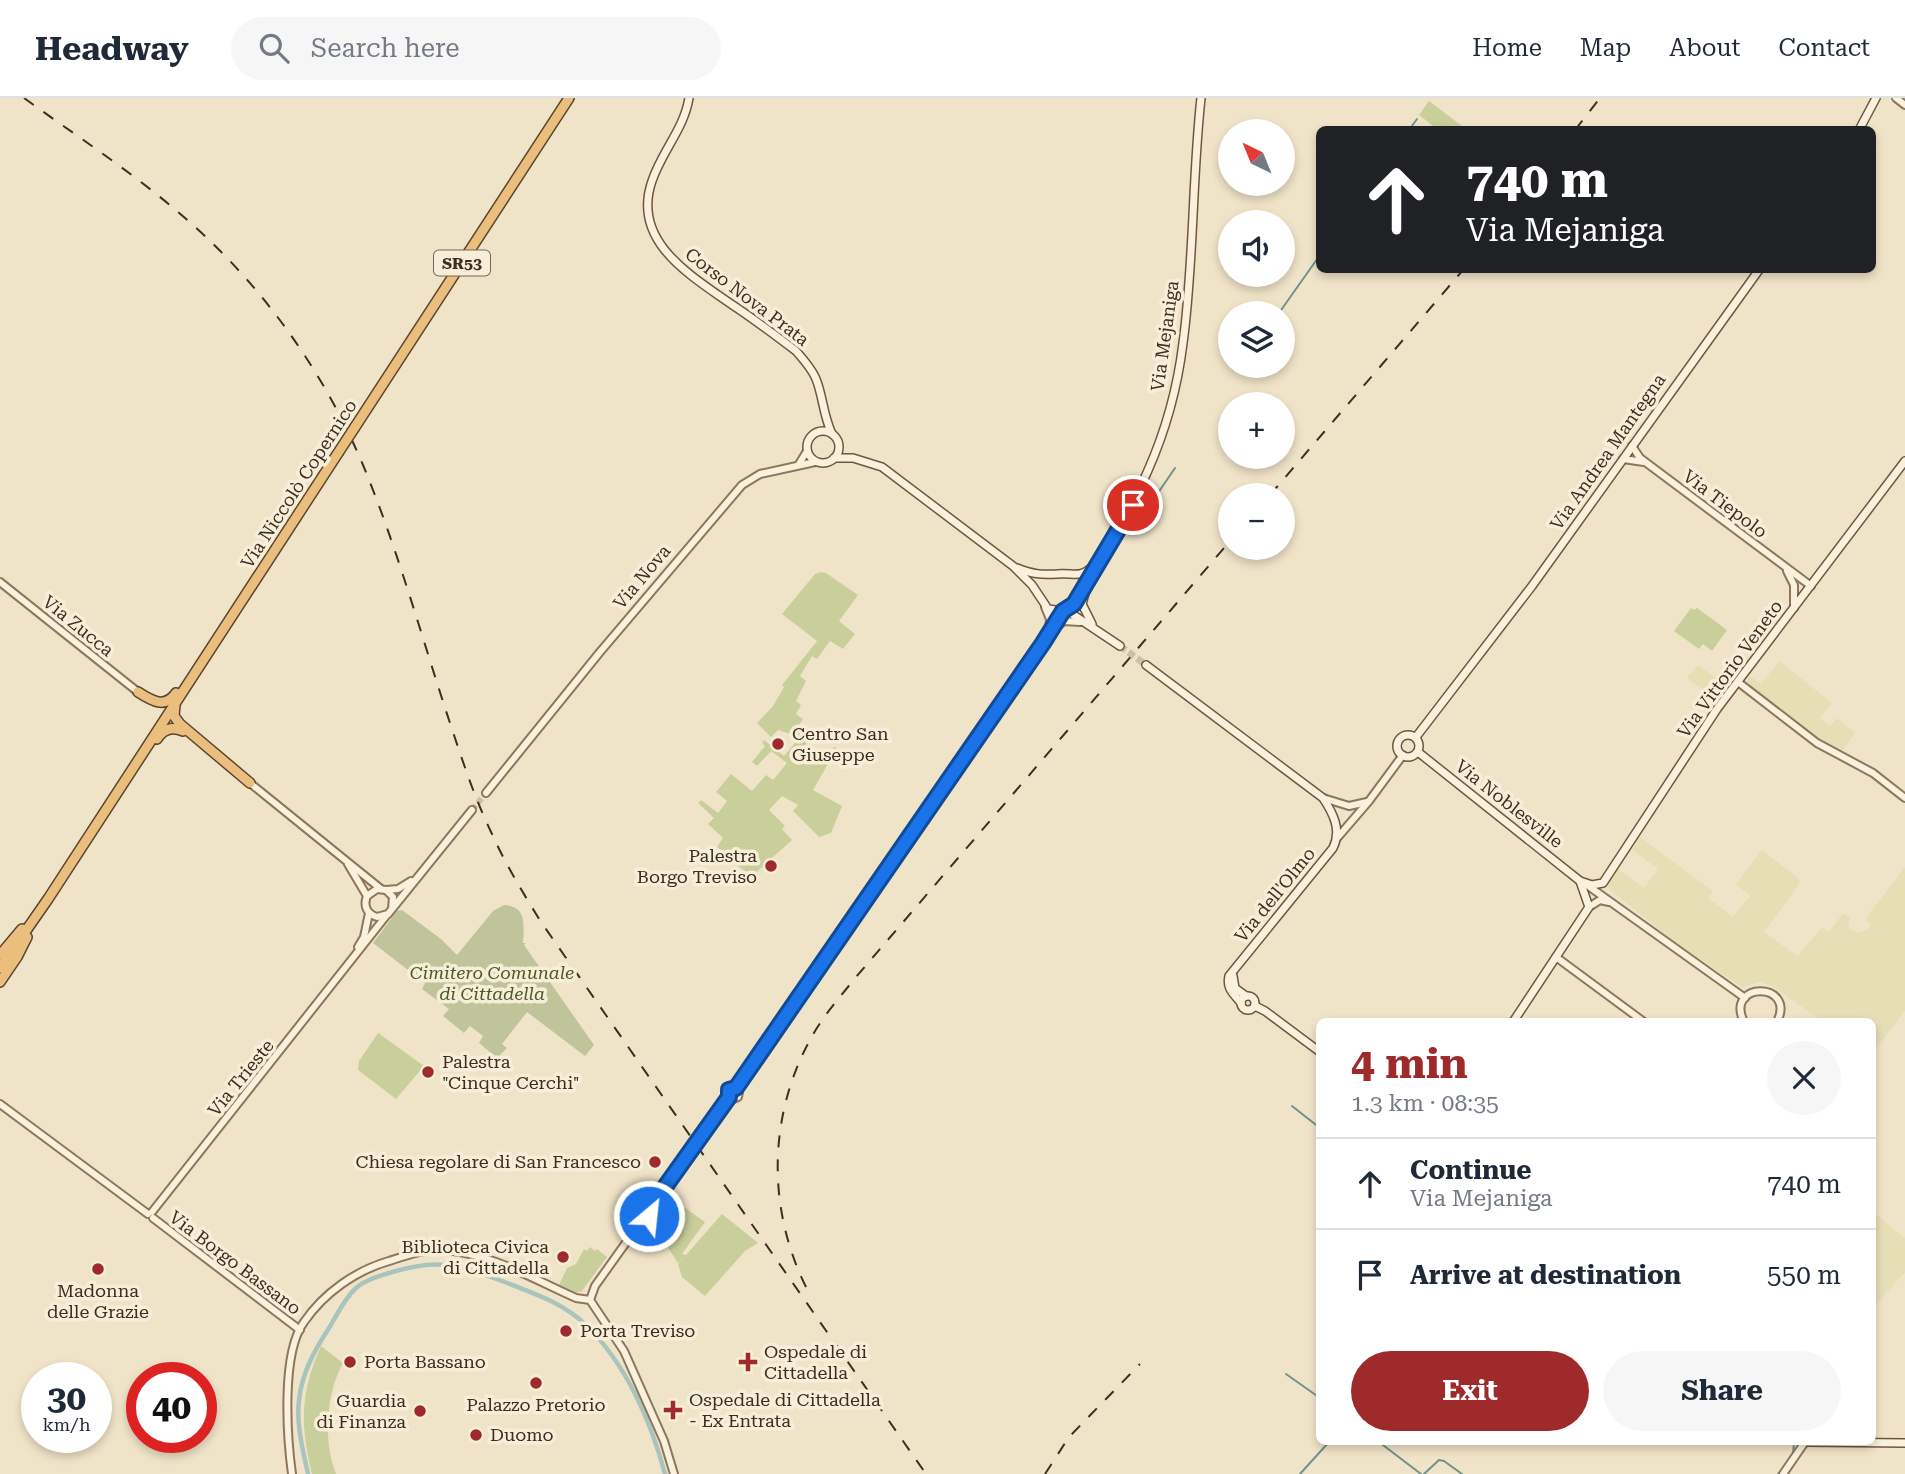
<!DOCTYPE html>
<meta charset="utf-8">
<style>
body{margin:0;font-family:"Roboto Serif",serif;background:#f6f6f7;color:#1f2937;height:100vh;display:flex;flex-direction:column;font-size:26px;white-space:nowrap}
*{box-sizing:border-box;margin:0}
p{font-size:23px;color:#747a83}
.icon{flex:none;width:38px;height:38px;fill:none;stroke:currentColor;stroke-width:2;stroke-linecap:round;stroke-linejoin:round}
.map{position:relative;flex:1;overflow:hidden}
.details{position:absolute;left:1316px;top:920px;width:560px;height:427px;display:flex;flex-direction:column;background:#fff;border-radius:10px;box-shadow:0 4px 10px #0003}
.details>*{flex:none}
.banner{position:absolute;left:1316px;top:28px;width:560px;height:147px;border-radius:10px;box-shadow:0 4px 10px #0003;background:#202124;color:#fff;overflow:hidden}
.needle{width:46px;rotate:317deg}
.tools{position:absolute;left:1218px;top:21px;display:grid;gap:14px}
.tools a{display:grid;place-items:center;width:77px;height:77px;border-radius:50%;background:#fff;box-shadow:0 4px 10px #0003;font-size:35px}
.speed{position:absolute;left:21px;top:1264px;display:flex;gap:14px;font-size:35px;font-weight:700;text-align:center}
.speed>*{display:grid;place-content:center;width:91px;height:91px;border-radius:50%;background:#fff;box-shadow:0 4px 10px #0003;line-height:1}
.speed small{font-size:18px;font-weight:400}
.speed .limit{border:10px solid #d22;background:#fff;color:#111}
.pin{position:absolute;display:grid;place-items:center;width:60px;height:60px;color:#fff;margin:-30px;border:4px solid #fff;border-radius:50%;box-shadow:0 2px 7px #0007}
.me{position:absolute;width:77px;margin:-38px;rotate:28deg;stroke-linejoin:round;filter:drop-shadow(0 0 5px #0008)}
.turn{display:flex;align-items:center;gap:24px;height:147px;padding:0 35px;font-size:32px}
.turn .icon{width:91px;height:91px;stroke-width:2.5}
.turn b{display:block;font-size:49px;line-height:60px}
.round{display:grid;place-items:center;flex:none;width:74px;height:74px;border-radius:37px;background:#f6f6f7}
.summary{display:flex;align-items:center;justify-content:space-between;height:119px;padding:0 35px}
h1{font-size:42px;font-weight:700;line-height:52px;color:#9e2a2b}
.primary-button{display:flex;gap:14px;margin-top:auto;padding:14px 35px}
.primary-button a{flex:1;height:80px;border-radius:42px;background:#9e2a2b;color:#fff;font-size:28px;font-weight:700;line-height:80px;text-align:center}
.primary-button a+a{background:#f6f6f7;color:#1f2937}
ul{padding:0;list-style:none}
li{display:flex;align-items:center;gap:21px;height:91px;padding:0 35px;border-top:2px solid #e0e1e3}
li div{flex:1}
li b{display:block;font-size:26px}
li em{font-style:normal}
header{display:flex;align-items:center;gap:42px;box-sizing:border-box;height:98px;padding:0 35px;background:#fff;border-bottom:2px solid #e0e1e3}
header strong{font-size:33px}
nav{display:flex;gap:38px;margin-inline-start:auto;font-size:24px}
.search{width:490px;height:63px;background:#f6f6f7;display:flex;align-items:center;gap:18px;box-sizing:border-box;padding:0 24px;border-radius:38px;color:#747a83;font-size:26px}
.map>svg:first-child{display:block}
</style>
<header>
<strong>Headway</strong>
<div class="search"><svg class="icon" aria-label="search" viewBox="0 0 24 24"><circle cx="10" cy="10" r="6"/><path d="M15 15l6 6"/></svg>Search here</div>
<nav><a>Home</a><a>Map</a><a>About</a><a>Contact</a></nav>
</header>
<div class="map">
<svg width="1905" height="1376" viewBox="0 0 1905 1376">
<rect width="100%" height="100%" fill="#f0e4c8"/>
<g fill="#e6deb5">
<polygon points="1779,563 1832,605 1820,620 1830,628 1837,620 1855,635 1842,653 1815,638 1748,585 1748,577 1761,586"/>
<polygon points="1698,567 1715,580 1720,573 1729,578 1736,576 1739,578 1719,604 1687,580"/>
<polygon points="1640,739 1713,793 1708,800 1733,819 1750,798 1736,786 1762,752 1799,781 1799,786 1764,834 1798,858 1822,829 1829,834 1843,815 1850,820 1848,829 1858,835 1867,832 1871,827 1865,821 1905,769 1905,913 1873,954 1872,924 1823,924 1772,888 1760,884 1742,889 1675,844 1608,790 1608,786 1618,771 1644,790 1658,771 1632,752"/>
<polygon points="1873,1114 1905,1140 1905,1174 1873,1210"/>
</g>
<g fill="#c9cf9b">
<polygon points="1429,3 1466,31 1437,31 1419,17"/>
<polygon points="821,474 826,475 858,497 839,523 855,536 843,551 830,543 817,561 812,558 800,578 806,583 796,603 801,607 796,616 803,621 798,629 811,637 805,648 827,661 834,649 837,650 813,692 842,708 831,735 819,739 793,713 798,707 782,698 769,712 785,728 782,731 792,742 751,779 717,749 723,740 708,726 714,720 698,705 701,702 718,715 727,703 716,694 731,676 752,693 766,677 773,682 787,665 771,653 757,668 752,664 765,648 762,645 764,642 784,658 795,645 794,637 778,632 771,639 757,625 773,608 784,589 782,587 817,543 782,516 815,476"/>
<polygon points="1691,510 1694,512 1697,510 1727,532 1712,553 1703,546 1699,551 1674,533"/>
<polygon points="378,935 424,968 396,1001 358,972 359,963"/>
<polygon points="678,1105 705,1124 682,1156 686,1157 722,1116 758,1145 745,1153 705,1198 682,1179 678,1166 685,1158 678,1165 654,1128 654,1115 664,1125"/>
<polygon points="590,1149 595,1153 597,1151 607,1159 582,1193 575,1195 559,1187 567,1170 576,1166 584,1151 587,1153"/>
<path d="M321,1248L343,1265C326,1296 323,1342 336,1376H312C300,1326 300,1295 321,1248Z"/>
</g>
<path fill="#bfc49a" d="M504,807C527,808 524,827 523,845H526L524,847L594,947L585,958L527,914L502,946L507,950L497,960L479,945L483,938L470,928L464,935L443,918L449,911L422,891L425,885L373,845L397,813L402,812L441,841L457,857L493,813Z"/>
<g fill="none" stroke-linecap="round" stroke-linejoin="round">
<g stroke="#6f938a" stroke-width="2">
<polyline points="1409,32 1417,21"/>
<polyline points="1279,215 1320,157"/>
<polyline points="1132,433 1175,370"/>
<polyline points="1292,1008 1320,1030"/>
<polyline points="1286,1276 1320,1300"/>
<polyline points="1379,1344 1421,1376"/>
<polyline points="1793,1357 1794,1344"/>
<polyline points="1300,1376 1329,1344"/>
<polyline points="1424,1376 1439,1362 1444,1363 1462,1376"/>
<polyline points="1778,1376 1786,1367"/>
</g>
<path stroke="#a9c4bc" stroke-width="4.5" d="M308,1376C303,1352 296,1327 299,1302C302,1275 314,1253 329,1230C337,1217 344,1201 356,1190C365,1182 377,1179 389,1175C438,1160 455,1166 502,1183C532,1195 562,1204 586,1227C626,1266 651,1323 665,1376"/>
<polyline stroke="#ccc0a6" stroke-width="6" stroke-dasharray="6 3" stroke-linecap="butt" points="472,712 486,695"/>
<polyline stroke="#ccc0a6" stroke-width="7" stroke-dasharray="7 3.5" stroke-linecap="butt" points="1120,548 1146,567"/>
<g stroke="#8d765c" stroke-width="10">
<g id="tertiary">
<polyline points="1896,0 1905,7"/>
<polyline points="1632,348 1640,360 1811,488"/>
<polyline points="1623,361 1644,364"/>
<polyline points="799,366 807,353"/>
<polyline points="1787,473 1794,487 1794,510"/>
<polyline points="0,484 138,594"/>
<polyline points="1045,509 1050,521 1049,532"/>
<polyline points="1055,530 1064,523 1080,524"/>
<polyline points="1738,584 1817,645 1873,675 1905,700"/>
<polyline points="250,685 381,791"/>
<polyline points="486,695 600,554 742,387 760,376 815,364"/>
<polyline points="1323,700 1349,708 1367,704"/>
<polyline points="1338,739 1369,703 1403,657"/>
<polyline points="348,766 367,798"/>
<polyline points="1587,787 1745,900"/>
<polyline points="386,792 398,791 411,783"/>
<polyline points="1589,809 1600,802 1609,804"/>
<path d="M392,811L393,799L386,792L377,791L367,798C363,808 367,816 377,819L388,816L472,712"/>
<polyline points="358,849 364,839 369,815"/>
<polyline points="1556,859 1644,924"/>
<path d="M1744,924C1724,883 1797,883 1777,924"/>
<polyline points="729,999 733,1001 738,999 739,994 736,990"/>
<polyline points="0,1006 148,1116"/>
<polyline points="152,1114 386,818"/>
<polyline points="153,1120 300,1232"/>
<polyline points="640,1125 637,1120 638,1115 642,1113 647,1114"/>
<polyline points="590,1202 595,1188 640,1125 648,1123 649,1118 647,1114 729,999 729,992 736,990 1063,513"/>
<path d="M292,1376C287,1339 281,1255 304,1224C324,1195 355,1173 389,1163C405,1158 424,1151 441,1152C489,1154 533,1181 576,1200L590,1202L624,1253L664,1343L674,1376"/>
<polyline points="1783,1376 1805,1344"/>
</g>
</g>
<g stroke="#6f573f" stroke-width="10">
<g id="secondary">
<path d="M689,0C684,31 662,53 652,83C631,143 690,177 731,206C754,221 775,237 796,253C804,262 812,271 816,281C823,298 823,317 832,336"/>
<polyline points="1859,32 1876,0"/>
<circle cx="823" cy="349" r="16"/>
<path d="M834,360H853L882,369L1013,468L1032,487L1048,511L1063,513L1072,508C1076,502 1078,496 1082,490C1134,408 1171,343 1183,245C1194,164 1192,82 1201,0"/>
<path d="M1017,470C1032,476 1041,477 1057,476C1074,474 1079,482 1094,467"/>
<polyline points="1086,492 1082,506 1092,526"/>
<polyline points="1066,512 1120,548"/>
<path d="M1146,567L1323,700C1333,715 1342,732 1333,750L1229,878C1226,891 1234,896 1241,905"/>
<circle cx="1408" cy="648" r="11"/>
<polyline points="1416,639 1532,488 1759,172"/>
<polyline points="1418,654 1580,783 1592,787 1603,785 1717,611 1905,363"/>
<polyline points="1233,878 1235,890 1246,898"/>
<circle cx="1248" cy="905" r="7"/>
<polyline points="1255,908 1265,913 1320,954"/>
<polyline points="1513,924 1589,809 1580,783"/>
<polyline points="1805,1344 1905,1345"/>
</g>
</g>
<g stroke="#5b4430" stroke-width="12">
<g id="trunk">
<polyline points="355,329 569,0"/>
<path d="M138,594C152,603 165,611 176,595"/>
<polyline points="175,607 174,618 180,626 250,685"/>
<path d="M157,641C163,631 172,628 183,633"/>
<polyline points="0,857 22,831"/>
<polyline points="0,870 48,801 338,355"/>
<polyline points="0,884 17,859 27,839"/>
</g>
</g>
<use href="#tertiary" stroke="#faf1dc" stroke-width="6"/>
<use href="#secondary" stroke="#faf1dc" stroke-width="7"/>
<use href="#trunk" stroke="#eabe7c" stroke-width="9"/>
<g stroke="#3d2e20" stroke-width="2" stroke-dasharray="12 12" stroke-linecap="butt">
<path d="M24,0C78,39 135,76 185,120C262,187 323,272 363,367C397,449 421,537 449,622C462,661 474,699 492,736C506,767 523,795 541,824L926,1376"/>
<polyline points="1575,32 1600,0"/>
<polyline points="1270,397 1463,172"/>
<path d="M806,1189C767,1110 768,1018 811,940C823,918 840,899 856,879L1230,443"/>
<polyline points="1045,1376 1069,1339 1140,1266"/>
</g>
<g stroke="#5b4430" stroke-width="12" stroke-linecap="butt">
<polyline id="trunk-bridge" points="338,355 355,329"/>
</g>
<use href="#trunk-bridge" stroke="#eabe7c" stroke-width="9"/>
</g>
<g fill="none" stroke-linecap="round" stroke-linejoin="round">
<g stroke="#114b97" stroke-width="18">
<polyline id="route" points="649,1118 647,1114 729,999 729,992 736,990 1043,545 1063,513 1074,506 1133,407"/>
</g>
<use href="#route" stroke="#1a73e8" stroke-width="12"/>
</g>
<g fill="#9e2a2b" stroke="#f7eed8" stroke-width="2.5">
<circle cx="778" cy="646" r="7"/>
<circle cx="771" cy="768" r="7"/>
<circle cx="428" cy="974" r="7"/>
<circle cx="655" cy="1064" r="7"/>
<circle cx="563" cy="1159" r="7"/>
<circle cx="98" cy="1171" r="7"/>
<circle cx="566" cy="1233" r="7"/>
<circle cx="350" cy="1264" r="7"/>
<path d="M744.5 1253.5h7v7h7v7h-7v7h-7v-7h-7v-7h7z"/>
<circle cx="536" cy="1285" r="7"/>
<path d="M669.5 1301.5h7v7h7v7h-7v7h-7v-7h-7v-7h7z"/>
<circle cx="420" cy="1313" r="7"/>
<circle cx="476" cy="1337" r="7"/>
</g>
<g text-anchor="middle" stroke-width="7" stroke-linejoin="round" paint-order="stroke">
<rect fill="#f7eed8" stroke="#756857" stroke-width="2" x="434" y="152.5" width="56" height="25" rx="5"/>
<g font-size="16" font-weight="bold" fill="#3d2e20">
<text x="462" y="171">SR53</text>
</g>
<g font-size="18" fill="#3d2e20" stroke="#f7eed8">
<text transform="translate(747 199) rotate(37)" y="6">Corso Nova Prata</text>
<text transform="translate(1165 238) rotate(-82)" y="6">Via Mejaniga</text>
<text transform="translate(1608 354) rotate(-55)" y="6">Via Andrea Mantegna</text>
<text transform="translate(299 386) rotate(-57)" y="6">Via Niccolò Copernico</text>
<text transform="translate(1725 406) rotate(37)" y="6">Via Tiepolo</text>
<text transform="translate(642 479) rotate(-50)" y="6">Via Nova</text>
<text transform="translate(78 528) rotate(39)" y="6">Via Zucca</text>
<text transform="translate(1730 571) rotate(-54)" y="6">Via Vittorio Veneto</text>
<text transform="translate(1509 706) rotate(38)" y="6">Via Noblesville</text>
<text transform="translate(1275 797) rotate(-51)" y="6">Via dell'Olmo</text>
<text transform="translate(241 980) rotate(-51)" y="6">Via Trieste</text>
<text transform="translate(235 1165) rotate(37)" y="6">Via Borgo Bassano</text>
</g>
<g font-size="18" fill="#3d2e20" stroke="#f7eed8" text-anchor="start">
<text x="792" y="642">Centro San<tspan x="792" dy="21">Giuseppe</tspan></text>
<text x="757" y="764" text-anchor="end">Palestra<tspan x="757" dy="21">Borgo Treviso</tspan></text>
<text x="442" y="970">Palestra<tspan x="442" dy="21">"Cinque Cerchi"</tspan></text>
<text x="641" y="1070" text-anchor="end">Chiesa regolare di San Francesco</text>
<text x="549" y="1155" text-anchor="end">Biblioteca Civica<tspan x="549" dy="21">di Cittadella</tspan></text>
<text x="98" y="1199" text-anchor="middle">Madonna<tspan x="98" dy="21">delle Grazie</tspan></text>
<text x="580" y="1239">Porta Treviso</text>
<text x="764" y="1260">Ospedale di<tspan x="764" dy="21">Cittadella</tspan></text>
<text x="364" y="1270">Porta Bassano</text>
<text x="689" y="1308">Ospedale di Cittadella<tspan x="689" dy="21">- Ex Entrata</tspan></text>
<text x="406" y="1309" text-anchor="end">Guardia<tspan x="406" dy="21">di Finanza</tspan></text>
<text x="536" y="1313" text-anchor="middle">Palazzo Pretorio</text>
<text x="490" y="1343">Duomo</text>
</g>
<g font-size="18" font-style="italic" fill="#4d5a26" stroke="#f7eed8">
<text x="492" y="881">Cimitero Comunale<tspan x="492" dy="21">di Cittadella</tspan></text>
</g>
</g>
</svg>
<div class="tools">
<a><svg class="needle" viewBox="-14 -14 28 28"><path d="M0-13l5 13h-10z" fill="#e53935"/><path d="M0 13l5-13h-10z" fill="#747a83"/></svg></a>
<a><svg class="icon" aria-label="sound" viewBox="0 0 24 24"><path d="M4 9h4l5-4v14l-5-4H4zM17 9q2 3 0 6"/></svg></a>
<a><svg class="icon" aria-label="layers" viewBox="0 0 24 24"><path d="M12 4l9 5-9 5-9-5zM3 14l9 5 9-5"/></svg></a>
<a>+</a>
<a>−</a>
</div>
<div class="speed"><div>30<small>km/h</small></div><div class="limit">40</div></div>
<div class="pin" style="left:1133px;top:407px;background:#d93025"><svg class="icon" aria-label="arrive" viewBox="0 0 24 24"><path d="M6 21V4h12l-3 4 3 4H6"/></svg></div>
<svg class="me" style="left:649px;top:1118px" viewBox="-20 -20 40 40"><circle r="17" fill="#1a73e8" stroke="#fff" stroke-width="3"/><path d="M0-11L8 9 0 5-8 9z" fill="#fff"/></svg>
<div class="banner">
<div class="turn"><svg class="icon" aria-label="ahead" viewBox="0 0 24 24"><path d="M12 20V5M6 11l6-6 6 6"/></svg><div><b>740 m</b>Via Mejaniga</div></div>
</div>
<section class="details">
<div class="summary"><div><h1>4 min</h1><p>1.3 km · 08:35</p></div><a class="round"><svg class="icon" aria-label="close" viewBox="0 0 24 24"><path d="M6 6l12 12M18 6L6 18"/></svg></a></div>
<ul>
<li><svg class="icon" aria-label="ahead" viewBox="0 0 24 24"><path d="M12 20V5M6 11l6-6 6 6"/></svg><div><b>Continue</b><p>Via Mejaniga</p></div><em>740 m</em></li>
<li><svg class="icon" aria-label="arrive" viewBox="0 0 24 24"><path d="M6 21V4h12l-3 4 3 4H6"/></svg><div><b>Arrive at destination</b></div><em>550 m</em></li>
</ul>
<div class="primary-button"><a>Exit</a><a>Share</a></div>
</section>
</div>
